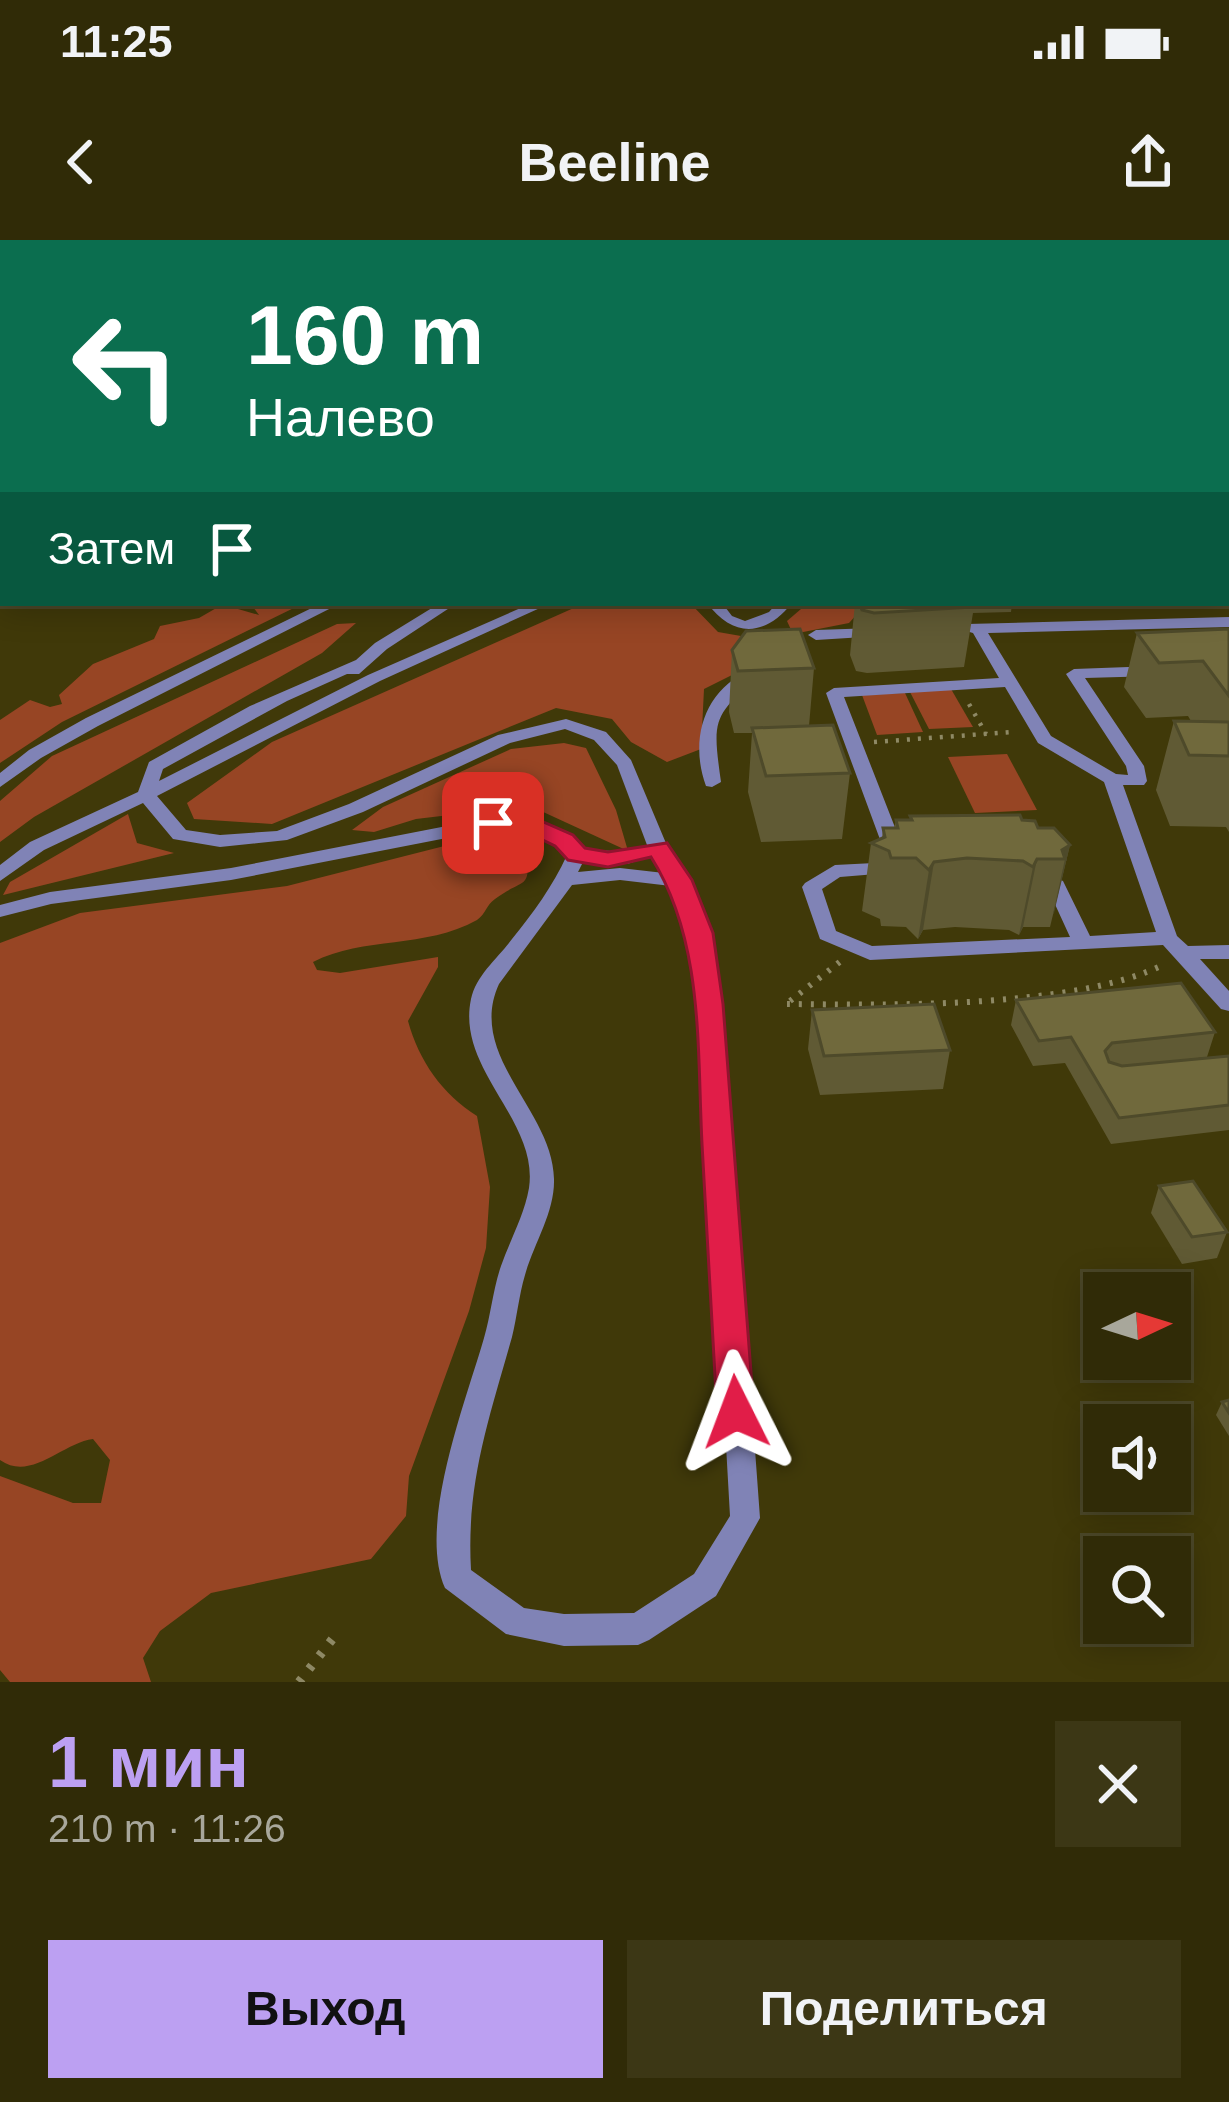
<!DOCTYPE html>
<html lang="ru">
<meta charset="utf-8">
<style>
body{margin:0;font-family:Helvetica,sans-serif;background:#3c3715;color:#f1f3f6;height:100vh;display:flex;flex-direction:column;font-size:45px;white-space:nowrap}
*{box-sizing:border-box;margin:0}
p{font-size:39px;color:#a8a79b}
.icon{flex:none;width:66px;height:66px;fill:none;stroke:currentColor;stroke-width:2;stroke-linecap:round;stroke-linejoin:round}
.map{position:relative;height:1442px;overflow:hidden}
.details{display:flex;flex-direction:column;background:#302b07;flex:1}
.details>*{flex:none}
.top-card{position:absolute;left:0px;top:0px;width:1230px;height:366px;box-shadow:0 6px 30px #0003,0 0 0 3px #4b4728;background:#0b6e4f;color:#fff;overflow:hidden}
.needle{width:78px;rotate:86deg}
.tools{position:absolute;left:1083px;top:1032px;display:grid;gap:24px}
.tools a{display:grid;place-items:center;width:108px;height:108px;border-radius:0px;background:#302b07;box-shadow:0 6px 30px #0003,0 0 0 3px #4b4728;font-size:60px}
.pin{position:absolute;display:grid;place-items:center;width:102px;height:102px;color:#fff;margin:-51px;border-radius:24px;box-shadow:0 6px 18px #0006}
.me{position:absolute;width:132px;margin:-66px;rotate:357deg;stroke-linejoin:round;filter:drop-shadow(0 0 9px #0008)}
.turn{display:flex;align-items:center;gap:42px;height:252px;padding:0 48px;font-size:54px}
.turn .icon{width:156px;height:156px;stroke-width:2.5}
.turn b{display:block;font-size:84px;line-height:102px}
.then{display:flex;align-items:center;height:114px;padding:0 48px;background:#0003;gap:24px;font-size:45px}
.round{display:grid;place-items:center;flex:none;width:126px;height:126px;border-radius:0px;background:#3c3715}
.summary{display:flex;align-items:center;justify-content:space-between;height:204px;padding:0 48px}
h1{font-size:72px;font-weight:700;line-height:90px;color:#bca0f2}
.button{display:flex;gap:24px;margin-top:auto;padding:24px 48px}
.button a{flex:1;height:138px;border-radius:0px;background:#bca0f2;color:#111;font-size:48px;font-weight:700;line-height:138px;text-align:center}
.button a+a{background:#3c3715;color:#f1f3f6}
.status{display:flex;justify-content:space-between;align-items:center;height:84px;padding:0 60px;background:#302b07;direction:ltr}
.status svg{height:33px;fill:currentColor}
header{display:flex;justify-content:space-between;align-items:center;height:156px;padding:0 48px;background:#302b07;font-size:54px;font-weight:700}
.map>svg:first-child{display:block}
</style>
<div class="status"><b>11:25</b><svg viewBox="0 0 49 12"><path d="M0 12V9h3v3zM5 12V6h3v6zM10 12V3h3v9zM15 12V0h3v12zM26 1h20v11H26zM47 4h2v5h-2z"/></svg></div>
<header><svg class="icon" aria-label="back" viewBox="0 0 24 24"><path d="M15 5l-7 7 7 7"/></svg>Beeline<svg class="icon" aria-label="share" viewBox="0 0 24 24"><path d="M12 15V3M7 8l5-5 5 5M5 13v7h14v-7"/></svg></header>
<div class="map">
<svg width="1229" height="1442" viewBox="0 0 1229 1442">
<rect width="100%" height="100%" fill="#403909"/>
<g fill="#974524">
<polygon points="225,363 236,363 238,369 259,375 250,363 304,363 62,482 0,523 0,480 30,460 50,467 62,464 59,455 93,424 154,399 160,386 199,378"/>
<polygon points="585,363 690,363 718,392 792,405 704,449 701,509 667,522 631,502 612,479 556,468 272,584 194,579 187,563 272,502"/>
<polygon points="808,363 867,363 849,383 793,394 787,381"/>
<polygon points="356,383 322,413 34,577 0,602 0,561 52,516 337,384"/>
<polygon points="951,449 973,487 929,489 910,452"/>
<polygon points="905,453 923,492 877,495 862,455"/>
<polygon points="564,503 586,508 616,570 628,611 541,571 501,569 416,579 374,592 352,590 383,567 511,509"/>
<polygon points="1007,514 1037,570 975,573 948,517"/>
<polygon points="128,574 137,603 174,613 3,655 10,642"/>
<path d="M502,598L528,603C529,654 528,635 495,659C486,665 486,674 477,680C425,709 364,696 313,722L317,730L340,733L438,717V727L408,781C419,821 442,854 477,876L490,947L486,1008L469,1071L409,1236L406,1276L371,1319L211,1353L160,1391L143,1418L151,1442H10L0,1430V1236L73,1263H101L110,1220L93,1199C62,1203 31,1242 0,1220V703L80,673L287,646L468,600Z"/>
</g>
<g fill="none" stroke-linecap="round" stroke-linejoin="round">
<g stroke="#8e8965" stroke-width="4.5" stroke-dasharray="3 8" stroke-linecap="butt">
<polyline points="969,464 986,494"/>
<polyline points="874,502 1012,492"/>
</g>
<g stroke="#8e8965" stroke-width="6" stroke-dasharray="3 9" stroke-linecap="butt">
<polyline points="790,761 841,721"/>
<path d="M787,764C890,765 1074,769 1165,724"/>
</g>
<polyline stroke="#8e8965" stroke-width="9" stroke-dasharray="4.5 12" stroke-linecap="butt" points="299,1442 334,1397"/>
<g fill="#8083b6" fill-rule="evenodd">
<polygon points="6,0 16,0 3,4"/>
<rect x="1227" y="23" width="2" height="6"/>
<polygon points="1227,44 1229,45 1229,52 1227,51"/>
<polygon points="3,99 3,105 0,106 0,100"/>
<rect x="1227" y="102" width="2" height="6"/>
<rect x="1227" y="134" width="2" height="8"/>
<rect x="1227" y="173" width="2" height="8"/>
<rect x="0" y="230" width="3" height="8"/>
<rect x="1227" y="248" width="2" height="8"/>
<polygon points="3,254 3,266 0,267 0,255"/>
<polygon points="322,363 341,363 98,486 41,518 0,547 0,533 29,510 86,478"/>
<path d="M440,363H457L387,409L359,434H347L287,461L163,529L159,541L368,435L532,363H551L380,441L157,556L186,590L220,595L277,591L349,564L498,495L566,479L606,492L631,520L668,608L689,641L709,693L734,922L760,1278L716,1356L649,1400L638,1405L564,1406L506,1394L445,1348C417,1285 466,1161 484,1098C491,1074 493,1049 501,1026C510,1000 524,976 529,948C539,880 456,830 471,759C476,735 498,718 512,699C533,673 553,646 567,615C545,595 522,591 493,589L231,640L51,664L0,677V665L50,652L231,628L493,577L545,586L566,595L582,609L626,612L647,605L617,525L594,500L565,489L510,503L363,572L287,600L220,607L173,599L143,563L44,610L0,641V625L30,602L138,552L149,522L250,466L356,420L375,403ZM653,616L664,633L620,628L578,632L584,620L627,624ZM620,640L671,646L689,693L710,922L730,1276L694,1334L634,1373L564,1374L524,1368L471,1330C466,1243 489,1179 512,1097C517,1077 519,1055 525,1035C534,1003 555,972 554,939C553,870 466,816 499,744L572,645Z"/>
<path d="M707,363H722L732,376L745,381L769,372L777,363H792C765,397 733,398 707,363Z"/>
<polygon points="1229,377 1229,387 988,393 1051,496 1116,534 1128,535 1126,526 1066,434 1074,429 1156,426 1164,431 1156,436 1085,438 1144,526 1147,541 1144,545 1123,545 1177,696 1188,706 1229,705 1229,719 1200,719 1229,751 1229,771 1221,769 1163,705 870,720 820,699 802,647 805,643 835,625 894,622 901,624 904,628 901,632 840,637 822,649 836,691 872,706 1070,697 1048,649 1026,635 1036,629 1063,641 1090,696 1156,692 1104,542 1038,503 1005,447 844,457 905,613 895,619 885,613 826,453 834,448 999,438 973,393 959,389 967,384"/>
<polygon points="875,388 880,390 880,396 816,400 808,395 816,390"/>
<path d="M751,430L759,435C713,477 712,478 721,542L712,547L706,546C689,500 704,449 751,430Z"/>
</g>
<polygon fill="#d1d5fe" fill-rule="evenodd" points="1062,0 1076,0 1078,3 1064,3"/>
</g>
<g fill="#605a34">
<polygon points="929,0 1025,0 1028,3 931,3"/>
<polygon points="1124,0 1229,0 1229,19 1227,3 1128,3"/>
<polygon points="1227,280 1229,280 1229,363 1156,366 1154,363 1227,363"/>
<polygon points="855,363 1012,363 1011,372 973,373 964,427 867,433 856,431 850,415"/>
<polygon points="1229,389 1229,592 1226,587 1170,586 1156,550 1174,481 1191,481 1188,476 1146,478 1124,447 1137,393"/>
<polygon points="732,410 814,428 809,486 850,533 842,599 761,602 748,552 752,493 734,493 729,472"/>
<polygon points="910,576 1022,580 1070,605 1050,687 1023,687 1019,695 1009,690 955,687 923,690 918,699 906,687 881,686 880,679 862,671 871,603 882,598 883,588 894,588 896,580 910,580"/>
<polygon points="1016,760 1215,792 1207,817 1152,823 1229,816 1229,890 1111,904 1065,823 1033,826 1011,785"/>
<polygon points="812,770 950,810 943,849 820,855 808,809"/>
<polygon points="1159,946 1227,992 1217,1018 1182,1024 1151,973"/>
<polygon points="1229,1160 1229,1196 1216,1175 1222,1162"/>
</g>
<g fill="#4e4a2a">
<rect x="682" y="0" width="34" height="3"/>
<polygon points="1157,0 1229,0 1229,19 1227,19 1227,3 1157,3"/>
<polygon points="1070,605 1054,673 1053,674 1065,619 1062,610"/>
<polygon points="1037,619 1023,687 1019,695 1033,627"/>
<polygon points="934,622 923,690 918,699 929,630"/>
</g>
<g fill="#70693c" stroke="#4e4a2a" stroke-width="3">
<polygon points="271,0 614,0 614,3 270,3"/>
<polygon points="835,0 870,0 872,3 837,3"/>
<polygon points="957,0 1025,0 1028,3 981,3 979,1"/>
<rect x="1227" y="280" width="2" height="32"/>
<polygon points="859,363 971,363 974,367 874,373 862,370"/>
<polygon points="800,389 814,428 738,431 732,410 746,391"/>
<polygon points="1229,389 1229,456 1203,421 1159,423 1137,393"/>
<polygon points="1174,481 1229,482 1229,516 1189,515"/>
<polygon points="833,485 850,533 766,536 752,488"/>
<polygon points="1020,575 1022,580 1035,581 1038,588 1054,588 1070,605 1062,610 1065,619 1037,619 1033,627 1023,621 967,618 934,622 929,630 916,618 891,618 889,611 871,603 885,597 883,588 898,588 896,580 912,580 910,576"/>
<polygon points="1181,743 1215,792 1112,803 1105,811 1109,822 1122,826 1229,816 1229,865 1119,878 1071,797 1039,801 1016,760"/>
<polygon points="934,764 950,810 824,816 812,770"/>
<polygon points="1193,941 1227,992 1192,997 1159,946"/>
<polygon points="1229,1160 1229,1173 1222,1162"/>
</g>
<path fill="#e11d48" stroke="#92132f" stroke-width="3" d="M493,576L541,581L573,595L585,608L608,612L667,603L692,640L713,693L723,764L754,1172L749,1183L736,1188L722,1183L717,1172C712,1083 707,993 702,904C697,808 704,701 651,617L608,627L568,620L555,606L528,593L484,588V578Z"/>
</svg>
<div class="tools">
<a><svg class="needle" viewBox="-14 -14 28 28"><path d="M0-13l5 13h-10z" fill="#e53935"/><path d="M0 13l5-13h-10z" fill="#a8a79b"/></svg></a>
<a><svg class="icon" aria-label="sound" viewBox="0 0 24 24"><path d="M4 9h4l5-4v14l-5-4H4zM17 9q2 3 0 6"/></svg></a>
<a><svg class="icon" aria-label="search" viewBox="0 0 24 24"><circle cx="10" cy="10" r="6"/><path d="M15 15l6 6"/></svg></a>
</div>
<div class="pin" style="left:493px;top:583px;background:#d93025"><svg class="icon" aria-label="arrive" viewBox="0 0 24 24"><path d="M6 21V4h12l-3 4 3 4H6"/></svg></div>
<svg class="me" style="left:736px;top:1172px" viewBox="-20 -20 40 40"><path d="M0-17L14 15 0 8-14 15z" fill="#e11d48" stroke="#fff" stroke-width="4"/></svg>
<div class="top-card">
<div class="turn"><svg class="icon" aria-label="left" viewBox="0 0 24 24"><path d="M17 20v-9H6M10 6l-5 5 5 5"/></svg><div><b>160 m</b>Налево</div></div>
<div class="then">Затем<svg class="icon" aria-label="arrive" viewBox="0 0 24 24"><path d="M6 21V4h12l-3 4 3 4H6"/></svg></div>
</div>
</div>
<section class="details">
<div class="summary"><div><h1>1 мин</h1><p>210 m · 11:26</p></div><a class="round"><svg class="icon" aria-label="close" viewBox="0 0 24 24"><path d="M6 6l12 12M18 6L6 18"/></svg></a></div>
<div class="button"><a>Выход</a><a>Поделиться</a></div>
</section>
